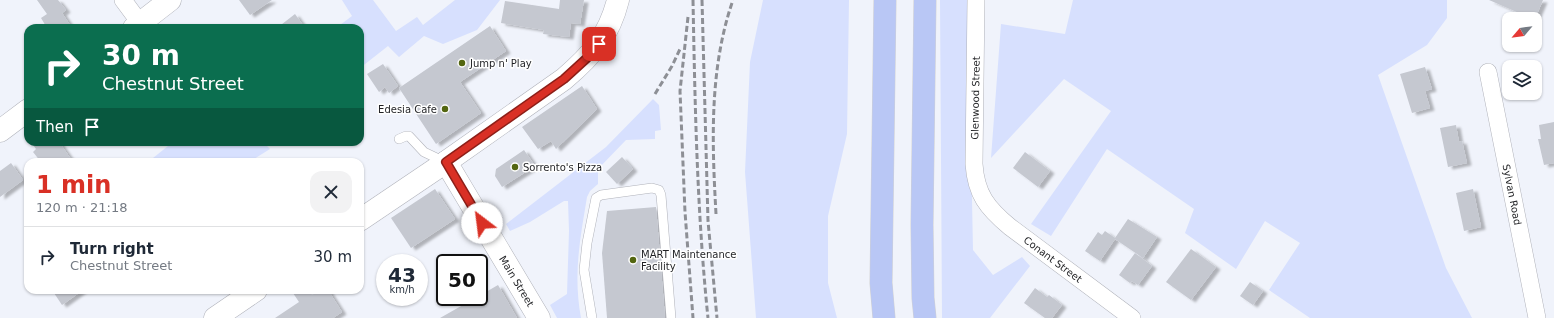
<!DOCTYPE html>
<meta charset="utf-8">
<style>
body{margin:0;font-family:"DejaVu Sans",sans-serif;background:#f2f2f3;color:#1f2937;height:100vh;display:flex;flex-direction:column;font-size:15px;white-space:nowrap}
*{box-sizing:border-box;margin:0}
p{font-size:13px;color:#747a83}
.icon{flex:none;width:22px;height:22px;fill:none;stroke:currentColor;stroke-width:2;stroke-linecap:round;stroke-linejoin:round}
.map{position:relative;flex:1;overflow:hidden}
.side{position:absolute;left:24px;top:158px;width:340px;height:136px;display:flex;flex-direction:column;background:#fff;border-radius:12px;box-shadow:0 1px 3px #0004}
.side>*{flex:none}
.top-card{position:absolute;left:24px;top:24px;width:340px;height:122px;border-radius:12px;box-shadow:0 1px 3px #0004;background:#0b6e4f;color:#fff;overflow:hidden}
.needle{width:26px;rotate:241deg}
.controls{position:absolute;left:1502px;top:12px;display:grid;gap:8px}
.controls a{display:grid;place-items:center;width:40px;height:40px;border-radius:8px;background:#fff;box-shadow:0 1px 3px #0004;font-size:20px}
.speed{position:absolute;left:376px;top:254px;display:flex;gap:8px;font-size:20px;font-weight:700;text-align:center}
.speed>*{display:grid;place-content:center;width:52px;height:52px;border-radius:50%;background:#fff;box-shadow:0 1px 3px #0004;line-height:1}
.speed small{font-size:10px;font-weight:400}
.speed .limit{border:2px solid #111;border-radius:6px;background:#fff;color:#111}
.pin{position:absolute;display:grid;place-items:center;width:34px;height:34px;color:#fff;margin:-17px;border-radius:8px;box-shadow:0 2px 6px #0006}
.me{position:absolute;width:44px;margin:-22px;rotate:330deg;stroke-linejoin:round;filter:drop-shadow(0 0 3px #0008)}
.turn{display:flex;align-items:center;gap:14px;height:84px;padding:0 12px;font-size:18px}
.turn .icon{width:52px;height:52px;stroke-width:2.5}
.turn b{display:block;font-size:28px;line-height:34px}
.then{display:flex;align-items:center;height:38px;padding:0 12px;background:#0003;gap:8px;font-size:15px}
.round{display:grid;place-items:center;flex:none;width:42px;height:42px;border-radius:12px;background:#f2f2f3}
.summary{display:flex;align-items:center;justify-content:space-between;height:68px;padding:0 12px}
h1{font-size:24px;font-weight:600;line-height:30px;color:#d93025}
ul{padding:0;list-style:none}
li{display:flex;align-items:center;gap:12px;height:60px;padding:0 12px;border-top:1px solid #e0e1e3}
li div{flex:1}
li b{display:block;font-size:15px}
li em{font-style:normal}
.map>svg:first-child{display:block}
</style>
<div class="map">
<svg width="1554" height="318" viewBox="0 0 1554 318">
<defs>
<filter id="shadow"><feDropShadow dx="4.5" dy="2.5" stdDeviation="1" flood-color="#0004"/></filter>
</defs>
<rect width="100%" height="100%" fill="#f0f3fb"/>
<g fill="#d7e0fe">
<polygon points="342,0 373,0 396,31 417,17 423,25 455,0 500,0 477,30 443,44 424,36 399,57 388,46 360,68 360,28 336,28 352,16"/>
<polygon points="763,0 849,0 847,134 828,216 828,283 837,318 756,318 745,172 750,62"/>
<polygon points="940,0 968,0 973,250 993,275 1022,257 1030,266 990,318 942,318"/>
<polygon points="1073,0 1447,0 1447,18 1427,45 1378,75 1446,268 1472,318 1310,318 1269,290 1300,243 1265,221 1236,269 1185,233 1194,209 1107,149 1051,236 1031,224 1111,111 1064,79 991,158 1001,24 1065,34"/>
<path d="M653,99L659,105L661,130L655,131V139L626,140L598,169V184L590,191L587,197C580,240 573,274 581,318H557L550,305L567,294L569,231L568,201H564L530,222L510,231L506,224L606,147Z"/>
<polygon points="173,142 263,142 270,149 249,162 148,162"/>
</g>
<g fill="#c5c8d0" filter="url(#shadow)">
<polygon points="37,0 58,0 66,10 62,13 72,28 47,28 41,18 47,14"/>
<polygon points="239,0 272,0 250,15"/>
<polygon points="560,0 584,0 580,24 571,23 569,37 543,34 544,30 501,23 505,1 559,9"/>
<polygon points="1489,0 1543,0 1535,19 1522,19 1515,16 1517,12"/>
<polygon points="295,14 305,28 277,28"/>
<polygon points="490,26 506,51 460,82 481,113 436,144 399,88"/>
<polygon points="383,64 398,86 389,93 385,87 379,92 367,74"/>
<polygon points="1425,67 1432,89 1425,91 1430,108 1412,113 1400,74"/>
<polygon points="582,86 597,109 556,149 551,141 538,149 522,127"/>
<polygon points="1554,122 1554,163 1544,165 1538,139 1541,139 1539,125"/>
<polygon points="1456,125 1459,142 1462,141 1467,163 1448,167 1440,128"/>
<polygon points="31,142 59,142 73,162 41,162 33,152 36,149"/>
<polygon points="524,150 535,166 502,187 495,176 496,169"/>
<polygon points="1025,152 1050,171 1038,187 1013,168"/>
<polygon points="622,157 633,169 617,184 606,172"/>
<polygon points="11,163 23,180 0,197 0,171"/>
<polygon points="435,189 455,219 411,248 391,218"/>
<polygon points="1473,189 1481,227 1464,231 1456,193"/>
<polygon points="656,207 665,318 607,318 602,253 607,211"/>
<polygon points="1128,219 1157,237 1143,258 1115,239 1100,261 1085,251 1098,232 1102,235 1105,231 1115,238"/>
<polygon points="1191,249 1216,267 1191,300 1166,282"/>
<polygon points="1135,253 1152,266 1138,285 1132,281 1130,283 1119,275"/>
<polygon points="1250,282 1263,291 1253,305 1240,296"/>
<polygon points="498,285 517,318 440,318 477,297 479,297 479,296"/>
<polygon points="1035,288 1047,297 1049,295 1062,305 1052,318 1045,318 1024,303"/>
<polygon points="52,290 83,290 62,305"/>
<polygon points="291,290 308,290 312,295 320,290 328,290 342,312 333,318 275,318 299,302"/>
</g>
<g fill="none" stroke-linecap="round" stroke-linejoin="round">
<g stroke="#b0b2ba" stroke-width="10">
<g id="service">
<polyline points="399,139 406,136 409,136 424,152 445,162"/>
<polyline points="592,318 584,270 587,243 596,198 601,195 652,188 659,190 661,195 671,318"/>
</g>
</g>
<g stroke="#b0b2ba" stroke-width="18">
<g id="minor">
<polyline points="123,0 140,23"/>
<path id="s1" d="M976,0L974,164C976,194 987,208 1010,227L1132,318"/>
<path id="s2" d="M1488,72L1537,318"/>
</g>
</g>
<g stroke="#b0b2ba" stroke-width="23">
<g id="tertiary">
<polyline points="134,28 170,0"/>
<polyline points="0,131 28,110"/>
<polyline points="360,220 446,162"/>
<polyline points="215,318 256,290"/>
</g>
</g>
<g stroke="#b0b2ba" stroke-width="23">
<path id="secondary" d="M539,318L446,162L564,79C592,55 609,36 618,0"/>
</g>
<g stroke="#d2d2d3" stroke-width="23">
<g id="motorway">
<polyline points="925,0 922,225 923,298 925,318"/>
<polyline points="884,318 881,283 885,0"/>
</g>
</g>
<use href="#service" stroke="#fff" stroke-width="9"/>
<use href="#minor" stroke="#fff" stroke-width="17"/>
<use href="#tertiary" stroke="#fff" stroke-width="22"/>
<use href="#secondary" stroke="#fff" stroke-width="22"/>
<use href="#motorway" stroke="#b9c7f5" stroke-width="22"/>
<g stroke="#8d8f95" stroke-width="3" stroke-dasharray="6 3" stroke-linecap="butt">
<path d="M693,0C695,106 697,212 708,318"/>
<polyline points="702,0 708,221 717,318"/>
<polyline points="688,17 680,91 685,212 693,318"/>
<polyline points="655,94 672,66 681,47"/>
<path d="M716,214C712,142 709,69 733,0"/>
</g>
</g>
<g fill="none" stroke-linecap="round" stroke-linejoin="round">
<g stroke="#8d1f18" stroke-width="10">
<polyline id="route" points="482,223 446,162 564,79 587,58 599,44"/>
</g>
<use href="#route" stroke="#d93025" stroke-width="7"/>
</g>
<g fill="#536610" stroke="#fff" stroke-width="1.5">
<circle cx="462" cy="63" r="4"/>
<circle cx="445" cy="109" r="4"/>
<circle cx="515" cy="167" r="4"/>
<circle cx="633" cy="260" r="4"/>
</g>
<g text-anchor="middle" stroke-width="3" stroke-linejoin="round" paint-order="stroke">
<g font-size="10" fill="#1f2023" stroke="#fff" text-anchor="start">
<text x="470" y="67">Jump n' Play</text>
<text x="437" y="113" text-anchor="end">Edesia Cafe</text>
<text x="523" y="171">Sorrento's Pizza</text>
<text x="641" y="258">MART Maintenance<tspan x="641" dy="12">Facility</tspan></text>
</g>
<g font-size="10" fill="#1f2023" stroke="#fff">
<text transform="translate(975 98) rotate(-89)" y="4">Glenwood Street</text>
<text dy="4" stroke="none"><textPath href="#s2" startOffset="125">Sylvan Road</textPath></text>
<text dy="4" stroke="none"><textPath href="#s1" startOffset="293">Conant Street</textPath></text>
<text transform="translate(517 281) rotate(59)" y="4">Main Street</text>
</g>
</g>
</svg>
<div class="controls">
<a><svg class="needle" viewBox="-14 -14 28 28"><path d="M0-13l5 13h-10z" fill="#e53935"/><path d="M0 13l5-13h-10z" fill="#747a83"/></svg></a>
<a><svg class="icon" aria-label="layers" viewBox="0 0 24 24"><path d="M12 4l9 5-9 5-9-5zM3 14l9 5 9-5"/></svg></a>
</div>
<div class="speed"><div>43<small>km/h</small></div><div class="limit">50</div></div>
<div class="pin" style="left:599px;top:44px;background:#d93025"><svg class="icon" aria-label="arrive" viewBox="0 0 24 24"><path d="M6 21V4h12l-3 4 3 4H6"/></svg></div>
<svg class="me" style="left:482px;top:223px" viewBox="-20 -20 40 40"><circle r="19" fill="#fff"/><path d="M0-13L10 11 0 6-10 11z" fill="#d93025"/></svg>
<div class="top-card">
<div class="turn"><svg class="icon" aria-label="right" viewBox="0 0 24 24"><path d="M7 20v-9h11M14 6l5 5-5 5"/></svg><div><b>30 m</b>Chestnut Street</div></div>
<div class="then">Then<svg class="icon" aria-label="arrive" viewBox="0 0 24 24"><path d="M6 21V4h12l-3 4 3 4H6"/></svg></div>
</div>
<section class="side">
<div class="summary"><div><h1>1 min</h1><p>120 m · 21:18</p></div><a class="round"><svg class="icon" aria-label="close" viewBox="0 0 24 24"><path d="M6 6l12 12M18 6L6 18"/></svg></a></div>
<ul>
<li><svg class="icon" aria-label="right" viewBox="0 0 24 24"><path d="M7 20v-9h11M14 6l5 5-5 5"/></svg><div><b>Turn right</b><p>Chestnut Street</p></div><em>30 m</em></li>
</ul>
</section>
</div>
